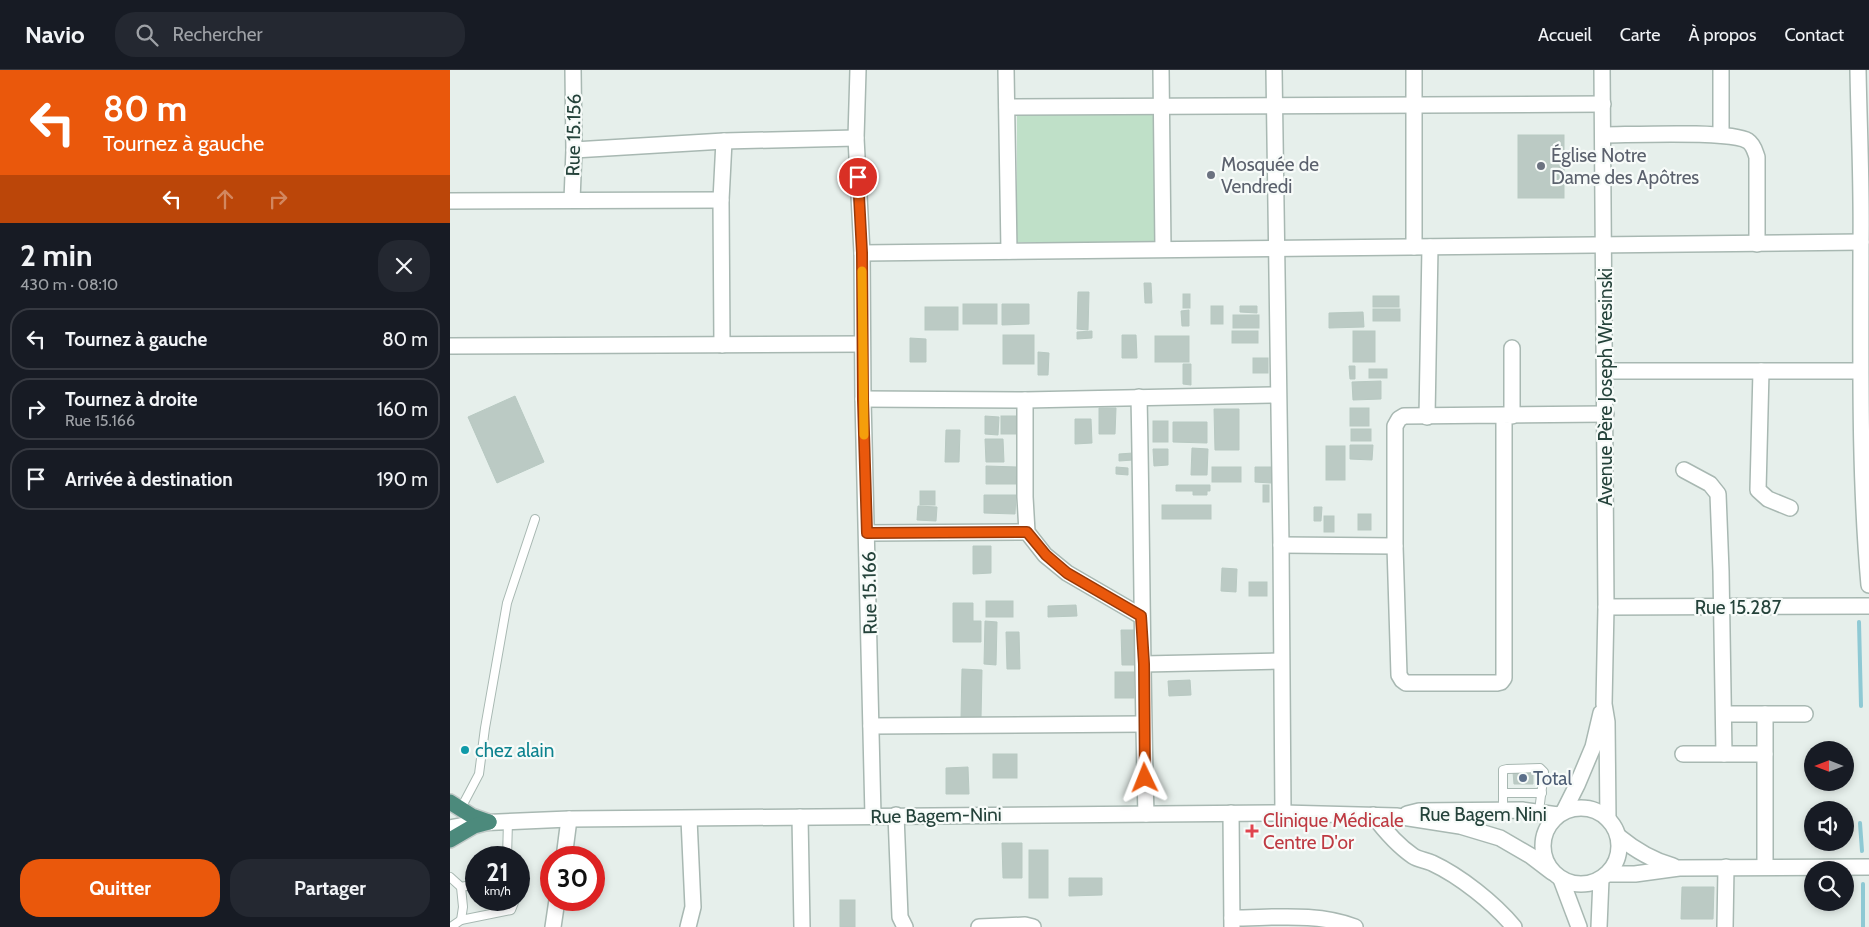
<!DOCTYPE html>
<html lang="fr">
<meta charset="utf-8">
<style>
body{margin:0;font-family:Cabin,sans-serif;background:#242831;color:#f1f3f6;height:100vh;display:flex;flex-direction:column;font-size:19px;white-space:nowrap}
*{box-sizing:border-box;margin:0}
p{font-size:16px;color:#9ea1a6}
.icon{flex:none;width:28px;height:28px;fill:none;stroke:currentColor;stroke-width:2;stroke-linecap:round;stroke-linejoin:round}
.map{position:relative;flex:1;overflow:hidden}
.panel{display:flex;flex-direction:column;background:#171b24;width:450px}
.panel>*{flex:none}
.top-card{background:#ea580c;color:#fff;overflow:hidden}
.needle{width:32px;rotate:270deg}
.tools{position:absolute;left:1354px;top:671px;display:grid;gap:10px}
.tools a{display:grid;place-items:center;width:50px;height:50px;border-radius:50%;background:#171b24;box-shadow:0 2px 8px #0003;font-size:25px}
.speed{position:absolute;left:15px;top:776px;display:flex;gap:10px;font-size:25px;font-weight:700;text-align:center}
.speed>*{display:grid;place-content:center;width:65px;height:65px;border-radius:50%;background:#171b24;box-shadow:0 2px 8px #0003;line-height:1}
.speed small{font-size:12px;font-weight:400}
.speed .limit{border:8px solid #d22;background:#fff;color:#111}
.pin{position:absolute;display:grid;place-items:center;width:42px;height:42px;color:#fff;margin:-21px;border:2px solid #fff;border-radius:50%;box-shadow:0 1px 5px #0007}
.me{position:absolute;width:55px;margin:-28px;rotate:358deg;stroke-linejoin:round;filter:drop-shadow(0 0 4px #0008)}
.turn{display:flex;align-items:center;gap:18px;height:105px;padding:0 20px;font-size:22px}
.turn .icon{width:65px;height:65px;stroke-width:2.5}
.turn b{display:block;font-size:35px;line-height:42px}
.lanes{display:flex;align-items:center;height:48px;padding:0 20px;background:#0003;justify-content:center;gap:25px;direction:ltr}
.lanes .off{opacity:.35}
.round{display:grid;place-items:center;flex:none;width:52px;height:52px;border-radius:20px;background:#242831}
.overview{display:flex;align-items:center;justify-content:space-between;height:85px;padding:0 20px}
h1{font-size:30px;font-weight:700;line-height:38px}
.cta{display:flex;gap:10px;margin-top:auto;padding:10px 20px}
.cta a{flex:1;height:58px;border-radius:20px;background:#ea580c;color:#fff;font-size:20px;font-weight:700;line-height:58px;text-align:center}
.cta a+a{background:#242831;color:#f1f3f6}
ul{padding:0;list-style:none}
li{display:flex;align-items:center;gap:15px;height:62px;margin:0 10px 8px;padding:0 10px;border:2px solid #363941;border-radius:20px}
li div{flex:1}
li b{display:block;font-size:19px}
li em{font-style:normal}
header{display:flex;align-items:center;gap:30px;box-sizing:border-box;height:70px;padding:0 25px;background:#171b24;border-bottom:1px solid #363941}
header strong{font-size:24px}
nav{display:flex;gap:28px;margin-inline-start:auto;font-size:18px}
.search{width:350px;height:45px;background:#242831;display:flex;align-items:center;gap:12px;box-sizing:border-box;padding:0 18px;border-radius:20px;color:#9ea1a6;font-size:19px}
main{display:flex;flex:1;min-height:0}
.map>svg:first-child{display:block}
</style>
<header>
<strong>Navio</strong>
<div class="search"><svg class="icon" aria-label="search" viewBox="0 0 24 24"><circle cx="10" cy="10" r="6"/><path d="M15 15l6 6"/></svg>Rechercher</div>
<nav><a>Accueil</a><a>Carte</a><a>À propos</a><a>Contact</a></nav>
</header>
<main>
<section class="panel">
<div class="top-card">
<div class="turn"><svg class="icon" aria-label="left" viewBox="0 0 24 24"><path d="M17 20v-9H6M10 6l-5 5 5 5"/></svg><div><b>80 m</b>Tournez à gauche</div></div>
<div class="lanes"><svg class="icon" aria-label="left" viewBox="0 0 24 24"><path d="M17 20v-9H6M10 6l-5 5 5 5"/></svg><svg class="icon off" aria-label="ahead" viewBox="0 0 24 24"><path d="M12 20V5M6 11l6-6 6 6"/></svg><svg class="icon off" aria-label="right" viewBox="0 0 24 24"><path d="M7 20v-9h11M14 6l5 5-5 5"/></svg></div>
</div>
<div class="overview"><div><h1>2 min</h1><p>430 m · 08:10</p></div><a class="round"><svg class="icon" aria-label="close" viewBox="0 0 24 24"><path d="M6 6l12 12M18 6L6 18"/></svg></a></div>
<ul>
<li><svg class="icon" aria-label="left" viewBox="0 0 24 24"><path d="M17 20v-9H6M10 6l-5 5 5 5"/></svg><div><b>Tournez à gauche</b></div><em>80 m</em></li>
<li><svg class="icon" aria-label="right" viewBox="0 0 24 24"><path d="M7 20v-9h11M14 6l5 5-5 5"/></svg><div><b>Tournez à droite</b><p>Rue 15.166</p></div><em>160 m</em></li>
<li><svg class="icon" aria-label="arrive" viewBox="0 0 24 24"><path d="M6 21V4h12l-3 4 3 4H6"/></svg><div><b>Arrivée à destination</b></div><em>190 m</em></li>
</ul>
<div class="cta"><a>Quitter</a><a>Partager</a></div>
</section>
<div class="map">
<svg width="1419" height="857" viewBox="0 0 1419 857">
<rect width="100%" height="100%" fill="#e6efeb"/>
<polygon fill="#bfe0c8" points="704,38 704,172 567,172 567,39"/>
<g fill="none" stroke-linecap="round" stroke-linejoin="round">
<g stroke="#8ec9d4" stroke-width="4">
<polyline points="1409,552 1411,636"/>
<polyline points="1410,753 1412,781"/>
<polyline points="1413,814 1413,857"/>
</g>
</g>
<g fill="#bbcac4" stroke="#b8c9c2">
<rect x="1068" y="65" width="46" height="63"/>
<polygon points="694,213 701,213 702,233 695,233"/>
<polygon points="628,222 639,222 638,260 627,259"/>
<rect x="733" y="224" width="7" height="14"/>
<rect x="923" y="226" width="26" height="11"/>
<rect x="513" y="234" width="34" height="20"/>
<polygon points="552,234 579,234 579,254 552,255"/>
<rect x="761" y="236" width="12" height="18"/>
<polygon points="790,236 807,236 807,243 790,242"/>
<rect x="475" y="237" width="33" height="23"/>
<rect x="923" y="239" width="27" height="12"/>
<polygon points="739,240 739,256 732,256 731,241"/>
<polygon points="913,242 914,257 879,258 879,243"/>
<rect x="783" y="245" width="26" height="13"/>
<polygon points="642,261 642,268 627,269 627,262"/>
<rect x="782" y="261" width="26" height="12"/>
<rect x="903" y="261" width="22" height="31"/>
<rect x="553" y="265" width="31" height="29"/>
<polygon points="672,265 686,265 687,288 672,288"/>
<rect x="705" y="266" width="34" height="26"/>
<polygon points="460,268 476,269 476,292 460,292"/>
<polygon points="588,282 599,283 598,305 588,305"/>
<rect x="803" y="288" width="15" height="15"/>
<polygon points="733,294 741,294 741,315 733,314"/>
<polygon points="899,296 905,296 905,309 900,309"/>
<rect x="919" y="299" width="18" height="9"/>
<polygon points="931,311 931,329 903,330 902,312"/>
<polygon points="65,326 94,392 47,413 18,347"/>
<polygon points="649,338 666,338 665,364 649,364"/>
<rect x="900" y="338" width="19" height="18"/>
<polygon points="764,339 789,339 789,380 765,380"/>
<polygon points="535,346 549,347 548,365 535,364"/>
<rect x="551" y="346" width="15" height="18"/>
<polygon points="625,349 641,349 642,373 625,374"/>
<rect x="703" y="351" width="15" height="21"/>
<polygon points="723,352 757,352 757,373 723,372"/>
<rect x="901" y="359" width="20" height="12"/>
<polygon points="496,360 510,360 509,392 495,392"/>
<polygon points="535,369 553,369 554,392 536,392"/>
<polygon points="900,375 923,375 922,390 900,389"/>
<rect x="876" y="376" width="19" height="34"/>
<polygon points="742,378 758,379 757,405 741,405"/>
<polygon points="703,379 718,379 718,395 704,396"/>
<polygon points="683,383 683,390 669,391 669,384"/>
<polygon points="536,396 567,397 566,414 536,414"/>
<polygon points="666,397 678,398 678,405 666,404"/>
<rect x="762" y="397" width="29" height="15"/>
<polygon points="805,397 822,397 821,413 805,412"/>
<polygon points="726,415 760,415 760,421 757,421 757,425 743,425 743,421 726,421"/>
<rect x="813" y="415" width="6" height="17"/>
<rect x="470" y="421" width="15" height="14"/>
<polygon points="534,425 566,425 565,444 534,443"/>
<rect x="712" y="435" width="49" height="14"/>
<polygon points="468,436 487,437 486,451 467,450"/>
<polygon points="864,437 872,437 871,451 864,451"/>
<rect x="908" y="444" width="13" height="16"/>
<rect x="874" y="446" width="10" height="16"/>
<polygon points="523,476 541,476 541,503 523,504"/>
<polygon points="772,498 787,499 786,522 771,521"/>
<rect x="799" y="512" width="18" height="14"/>
<rect x="536" y="531" width="27" height="16"/>
<polygon points="503,533 523,533 523,551 531,551 531,572 503,572"/>
<polygon points="626,535 627,546 598,547 598,536"/>
<polygon points="535,551 547,552 546,595 534,594"/>
<polygon points="671,560 685,560 686,595 672,595"/>
<polygon points="556,562 569,562 570,599 557,599"/>
<polygon points="512,599 532,600 531,648 511,648"/>
<rect x="665" y="602" width="19" height="26"/>
<polygon points="740,610 741,625 719,626 718,611"/>
<rect x="543" y="684" width="24" height="24"/>
<polygon points="518,697 519,724 496,724 496,698"/>
<polygon points="1063,702 1083,702 1083,714 1064,714"/>
<polygon points="552,773 572,773 572,808 553,808"/>
<rect x="579" y="780" width="19" height="48"/>
<polygon points="619,808 652,808 652,825 619,826"/>
<polygon points="1232,817 1264,817 1263,849 1231,849"/>
<rect x="390" y="830" width="15" height="27"/>
</g>
<g fill="none" stroke-linecap="round" stroke-linejoin="round">
<g stroke="#a8b8b2" stroke-width="10">
<g id="service">
<polyline points="1053,723 1092,723"/>
<polyline points="10,740 29,704 35,658 57,533 85,449"/>
<polyline points="1053,741 1053,700 1057,699 1090,698 1094,702 1089,741"/>
<polyline points="57,788 58,751"/>
<polyline points="0,807 11,817 13,837 11,850 1,857"/>
<polyline points="11,817 26,814"/>
<polyline points="11,850 61,840 65,830"/>
</g>
</g>
<g stroke="#a8b8b2" stroke-width="18">
<g id="minor">
<polyline points="408,0 406,68 412,183 413,329 423,746"/>
<polyline points="556,0 559,181"/>
<polyline points="711,0 713,179"/>
<polyline points="824,0 831,475 833,743"/>
<polyline points="964,0 964,177"/>
<polyline points="1271,0 1271,65"/>
<path d="M1408,0C1409,58 1412,116 1411,174C1411,288 1409,402 1419,515"/>
<polyline points="557,37 1153,34"/>
<path d="M1153,65C1180,65 1280,60 1298,71C1304,75 1305,82 1307,87V174"/>
<polyline points="124,80 274,71 406,68"/>
<polyline points="122,130 124,80 123,0"/>
<polyline points="0,131 271,130"/>
<polyline points="412,183 1411,172"/>
<polyline points="272,275 271,130 274,71"/>
<polyline points="0,276 412,274"/>
<polyline points="1062,278 1062,346"/>
<polyline points="1155,301 1410,301"/>
<polyline points="1311,301 1308,420 1318,429 1340,438"/>
<path d="M689,327C692,466 692,605 696,744"/>
<polyline points="413,329 575,330 828,325"/>
<polyline points="575,330 575,427 577,462 595,485 617,503 691,546"/>
<polyline points="1054,346 1054,608 1051,612 1047,613 956,613 952,610 949,605 945,476 945,356 949,349 954,346 1156,344"/>
<polyline points="977,347 980,177"/>
<polyline points="1234,400 1260,414 1268,424 1271,501 1274,684"/>
<polyline points="417,463 577,462"/>
<polyline points="831,475 945,476"/>
<polyline points="1156,537 1419,536"/>
<polyline points="694,594 831,591"/>
<polyline points="1274,644 1355,644"/>
<polyline points="1315,644 1315,797"/>
<polyline points="421,656 693,654"/>
<polyline points="1233,684 1315,684"/>
<polyline points="781,743 782,857"/>
<polyline points="446,745 450,847 455,857"/>
<path d="M923,745C935,761 947,775 963,786C969,790 976,790 982,793C1010,806 1044,833 1064,857"/>
<polyline points="350,747 352,857"/>
<path d="M1168,766C1185,780 1201,790 1223,796"/>
<polyline points="114,788 119,749"/>
<polyline points="1158,804 1185,804 1229,798 1419,797"/>
<path d="M782,848C822,848 867,842 905,857"/>
<polyline points="103,857 107,830"/>
<polyline points="238,857 243,837 239,749"/>
<polyline points="529,857 575,855 583,857"/>
<polyline points="1275,857 1276,797"/>
</g>
</g>
<g stroke="#a8b8b2" stroke-width="18">
<g id="tertiary">
<polyline points="1152,0 1156,537 1154,634 1157,652 1158,749"/>
<circle cx="1131" cy="776" r="38"/>
<polyline points="1114,741 1127,715 1143,677 1151,643"/>
<polyline points="957,744 969,741 1072,740 1108,745"/>
<polyline points="0,758 26,753 119,749 833,743 946,746 1010,756 1050,768 1081,786 1102,802"/>
<polyline points="1111,809 1129,857"/>
<polyline points="1149,857 1151,809"/>
</g>
</g>
<g stroke="#c2cac8" stroke-width="18">
<g id="trunk">
<polyline points="0,732 22,746 39,752"/>
<polyline points="0,770 24,756 39,752"/>
</g>
</g>
<use href="#service" stroke="#fff" stroke-width="8"/>
<use href="#minor" stroke="#fff" stroke-width="15"/>
<use href="#tertiary" stroke="#fff" stroke-width="15"/>
<use href="#trunk" stroke="#4c8a7c" stroke-width="15"/>
</g>
<g fill="none" stroke-linecap="round" stroke-linejoin="round">
<g stroke="#983908" stroke-width="12">
<polyline id="route" points="408,107 412,183 413,330 417,463 577,462 596,485 617,503 691,546 694,594 695,708"/>
</g>
<use href="#route" stroke="#ea580c" stroke-width="9"/>
<polyline stroke="#f59e0b" stroke-width="9" points="412,201 414,365"/>
</g>
<g fill="#6b7280" stroke="#f7fbf9" stroke-width="2">
<circle cx="1091" cy="96" r="5"/>
<circle cx="761" cy="105" r="5"/>
</g>
<circle fill="#0f9aa8" stroke="#f7fbf9" stroke-width="2" cx="15" cy="680" r="5"/>
<circle fill="#5c6f8a" stroke="#f7fbf9" stroke-width="2" cx="1073" cy="708" r="5"/>
<path fill="#e0444e" stroke="#f7fbf9" stroke-width="2" d="M799.5 753.5h5v5h5v5h-5v5h-5v-5h-5v-5h5z"/>
<g text-anchor="middle" stroke-width="4.5" stroke-linejoin="round" paint-order="stroke">
<g font-size="19" fill="#24423a" stroke="#f7fbf9">
<text transform="translate(123 65) rotate(-89)" y="7">Rue 15.156</text>
<text transform="translate(1155 317) rotate(-90)" y="7">Avenue Père Joseph Wresinski</text>
<text transform="translate(419 523) rotate(-91)" y="7">Rue 15.166</text>
<text x="1288" y="544">Rue 15.287</text>
<text x="1033" y="751">Rue Bagem Nini</text>
<text transform="translate(486 745) rotate(-1)" y="7">Rue Bagem-Nini</text>
</g>
<g font-size="19" fill="#5b616d" stroke="#f7fbf9" text-anchor="start">
<text x="1101" y="92">Église Notre<tspan x="1101" dy="22">Dame des Apôtres</tspan></text>
<text x="771" y="101">Mosquée de<tspan x="771" dy="22">Vendredi</tspan></text>
</g>
<g font-size="19" fill="#0d838f" stroke="#f7fbf9" text-anchor="start">
<text x="25" y="687">chez alain</text>
</g>
<g font-size="19" fill="#4e5e75" stroke="#f7fbf9" text-anchor="start">
<text x="1083" y="715">Total</text>
</g>
<g font-size="19" fill="#be3a42" stroke="#f7fbf9" text-anchor="start">
<text x="813" y="757">Clinique Médicale<tspan x="813" dy="22">Centre D'or</tspan></text>
</g>
</g>
</svg>
<div class="tools">
<a><svg class="needle" viewBox="-14 -14 28 28"><path d="M0-13l5 13h-10z" fill="#e53935"/><path d="M0 13l5-13h-10z" fill="#9ea1a6"/></svg></a>
<a><svg class="icon" aria-label="sound" viewBox="0 0 24 24"><path d="M4 9h4l5-4v14l-5-4H4zM17 9q2 3 0 6"/></svg></a>
<a><svg class="icon" aria-label="search" viewBox="0 0 24 24"><circle cx="10" cy="10" r="6"/><path d="M15 15l6 6"/></svg></a>
</div>
<div class="speed"><div>21<small>km/h</small></div><div class="limit">30</div></div>
<div class="pin" style="left:408px;top:107px;background:#d93025"><svg class="icon" aria-label="arrive" viewBox="0 0 24 24"><path d="M6 21V4h12l-3 4 3 4H6"/></svg></div>
<svg class="me" style="left:695px;top:708px" viewBox="-20 -20 40 40"><path d="M0-17L14 15 0 8-14 15z" fill="#ea580c" stroke="#fff" stroke-width="4"/></svg>
</div>
</main>
